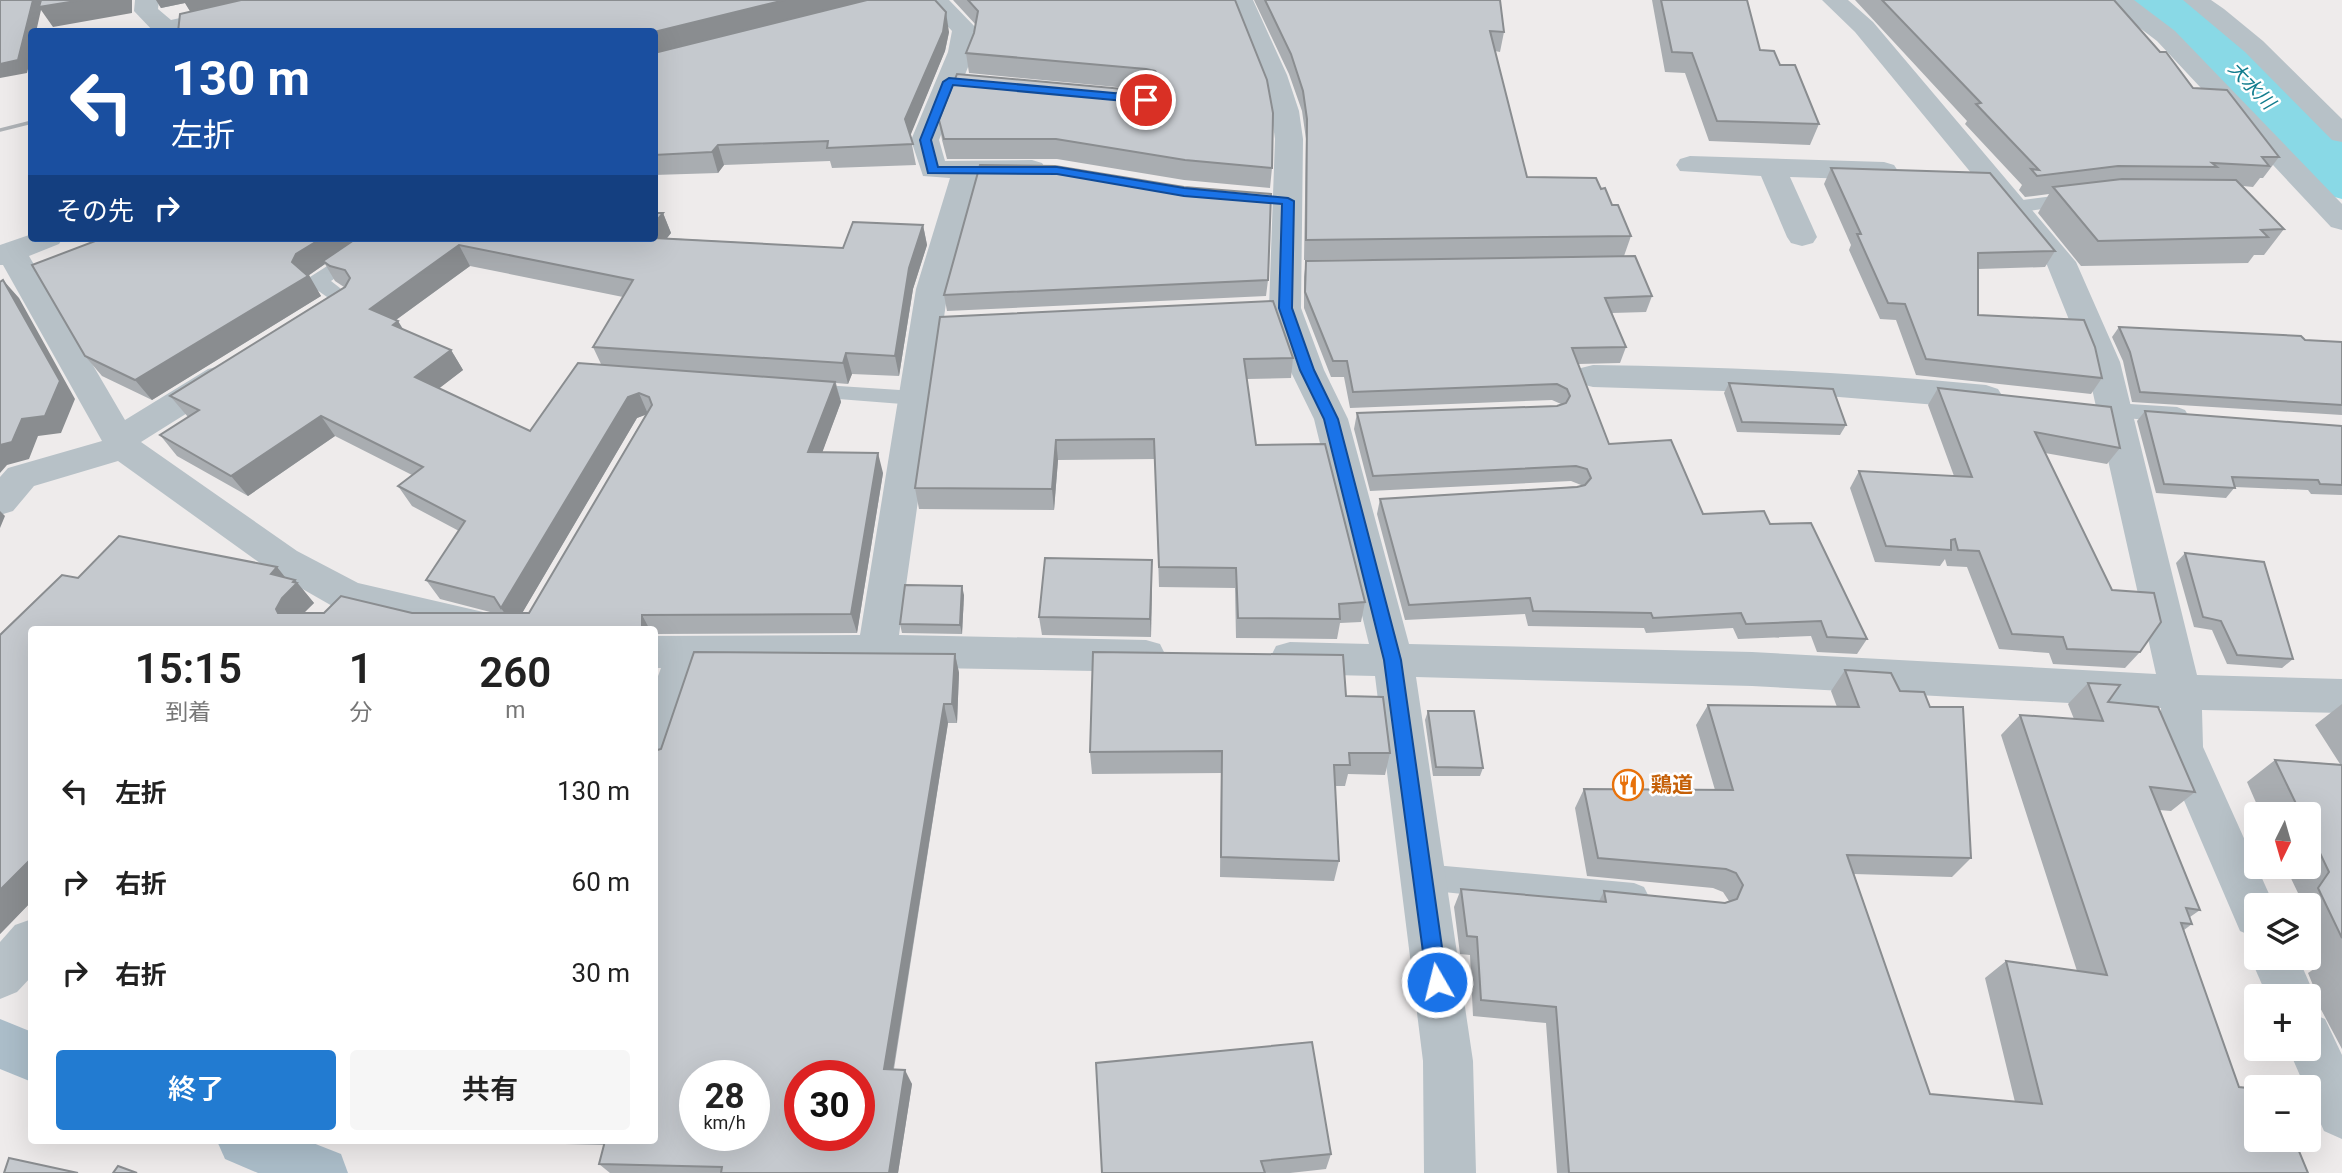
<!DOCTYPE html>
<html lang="ja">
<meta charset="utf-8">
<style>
body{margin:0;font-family:Roboto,"Noto Sans JP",sans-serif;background:#f6f6f6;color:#222;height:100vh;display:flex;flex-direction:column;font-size:26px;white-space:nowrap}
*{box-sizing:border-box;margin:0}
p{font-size:23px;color:#767676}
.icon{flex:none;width:38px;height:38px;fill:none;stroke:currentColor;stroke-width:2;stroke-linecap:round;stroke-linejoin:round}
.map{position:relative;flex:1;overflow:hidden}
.drawer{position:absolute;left:28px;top:626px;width:630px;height:518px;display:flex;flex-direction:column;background:#fff;border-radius:7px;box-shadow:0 7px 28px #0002}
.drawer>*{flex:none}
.top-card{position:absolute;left:28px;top:28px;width:630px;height:214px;border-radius:7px;box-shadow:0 7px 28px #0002;background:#1a4fa0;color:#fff;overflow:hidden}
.needle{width:46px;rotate:185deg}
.tools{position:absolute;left:2244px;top:802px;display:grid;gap:14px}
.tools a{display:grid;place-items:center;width:77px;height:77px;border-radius:7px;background:#fff;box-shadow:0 7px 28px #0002;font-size:35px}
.speed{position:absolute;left:679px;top:1060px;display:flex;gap:14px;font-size:35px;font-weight:700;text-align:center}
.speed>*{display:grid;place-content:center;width:91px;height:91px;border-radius:50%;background:#fff;box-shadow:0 7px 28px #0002;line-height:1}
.speed small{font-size:18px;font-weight:400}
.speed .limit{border:10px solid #d22;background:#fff;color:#111}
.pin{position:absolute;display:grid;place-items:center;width:60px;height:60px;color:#fff;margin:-30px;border:4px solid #fff;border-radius:50%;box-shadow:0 2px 7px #0007}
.me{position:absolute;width:77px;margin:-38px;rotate:352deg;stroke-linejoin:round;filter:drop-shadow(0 0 5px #0008)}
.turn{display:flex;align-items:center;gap:24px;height:147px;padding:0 28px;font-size:32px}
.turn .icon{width:91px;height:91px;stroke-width:2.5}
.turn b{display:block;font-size:49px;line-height:60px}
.then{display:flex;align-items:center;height:66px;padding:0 28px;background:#0003;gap:14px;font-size:26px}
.eta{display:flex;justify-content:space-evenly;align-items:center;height:119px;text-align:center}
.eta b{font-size:42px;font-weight:600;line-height:49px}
.cta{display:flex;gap:14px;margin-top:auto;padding:14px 28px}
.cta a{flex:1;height:80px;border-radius:7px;background:#227bd1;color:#fff;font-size:28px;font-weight:600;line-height:80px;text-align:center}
.cta a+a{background:#f6f6f6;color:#222}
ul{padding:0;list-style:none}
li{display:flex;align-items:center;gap:21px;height:91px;padding:0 28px}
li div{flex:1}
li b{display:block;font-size:26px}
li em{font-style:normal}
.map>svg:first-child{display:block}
</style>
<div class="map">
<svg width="2342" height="1173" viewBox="0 0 2342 1173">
<rect width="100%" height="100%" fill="#eeebeb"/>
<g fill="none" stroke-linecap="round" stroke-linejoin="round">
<polygon fill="#89d9e6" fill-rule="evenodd" points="2125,0 2196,0 2231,26 2342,136 2342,199 2316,192 2185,54 2134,13"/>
<g fill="#b7c1c7" fill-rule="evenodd">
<polygon points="2077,193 2084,195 2086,199 2084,203 2015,213 2006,207 2015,201"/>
<polygon points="371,238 394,238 331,281 354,299 351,304 337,304 310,285 307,281 310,277"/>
<polygon points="808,384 915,391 923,393 926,398 923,403 915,405 800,396 797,391 800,386"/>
<polygon points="2114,403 2177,407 2185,410 2188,415 2185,420 2177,423 2106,416 2103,411 2106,406"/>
<polygon points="1423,864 1634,883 1644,887 1649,897 1644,907 1634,911 1423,890 1413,886 1409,877 1413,868"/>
</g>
<g fill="#b7c1c7" fill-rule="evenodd">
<polygon points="135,0 159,0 158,9 171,20 260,0 304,0 301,5 188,32 154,32 134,11"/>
<polygon points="923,0 949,0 978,30 974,52 939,140 945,161 1032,160 1042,163 1046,169 1042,175 979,178 948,289 899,635 1146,640 1160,644 1166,656 1160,668 1146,672 877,667 701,668 675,753 669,766 654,771 654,687 661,668 654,668 654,636 860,635 916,289 950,178 923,176 911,140 948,52 952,31"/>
<polygon points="1229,0 1253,0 1287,75 1299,111 1303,139 1301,308 1324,370 1348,419 1409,644 1752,652 2156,674 2086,362 2047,265 1855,32 1822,0 1848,0 1873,22 2076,262 2120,362 2197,675 2342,679 2342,713 2202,710 2203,747 2274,905 2256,905 2256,938 2240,931 2161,747 2161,708 1752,686 1416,677 1473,1061 1476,1173 1424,1173 1423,1061 1375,676 1290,674 1276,670 1270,658 1276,646 1290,642 1369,644 1314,419 1290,370 1269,308 1275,139 1271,111 1261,75"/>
<polygon points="2103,0 2134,0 2175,31 2342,204 2342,230 2331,227 2157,41"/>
<polygon points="2183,0 2211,0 2224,9 2263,41 2342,119 2342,142 2332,140 2245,52"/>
<polygon points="1690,156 1884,162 1894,165 1898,171 1894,177 1884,180 1790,177 1817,237 1813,243 1802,246 1791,243 1787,237 1761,176 1680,171 1676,165 1680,159"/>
<polygon points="32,234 32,238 63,238 59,244 29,256 125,420 208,369 220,366 232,369 237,377 232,385 141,442 297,551 358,583 492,614 506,619 512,630 426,630 334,607 271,571 118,461 34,486 13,511 0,515 0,477 8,468 102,441 3,265 0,265 0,245"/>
<path d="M1593,365C1724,367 1855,372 1986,385L1998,389L2003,397L1998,405L1986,409L1790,393L1593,387L1581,384L1576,376L1581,368Z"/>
<polygon points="32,919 32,976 17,992 0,999 0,942 15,925"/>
<polygon points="2256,944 2256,957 2298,957 2315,996 2308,1012 2325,1019 2342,1055 2342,1139 2324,1131 2308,1095 2308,1087 2305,1087 2288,1048 2308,1048 2308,996 2267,996 2250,957"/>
</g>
<g fill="#abbdc9" fill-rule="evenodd">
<polygon points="0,1019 32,1032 32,1082 0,1069"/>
<polygon points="217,1141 308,1141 341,1154 348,1173 258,1173 225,1159"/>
</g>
<polyline stroke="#adb1b5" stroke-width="3.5" points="0,130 32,122"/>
</g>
<g fill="#a9adb1" fill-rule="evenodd">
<polygon points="156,0 949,32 945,51 910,135 916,165 832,168 830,161 724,165 718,173 654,175 654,32 191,12 185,3 161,8"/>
<polygon points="953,0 1235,0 1272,168 1270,188 1184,180 1057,159 947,159 942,140 939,120 1148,90 969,73 966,53 974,33 976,25"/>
<polygon points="1254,0 1500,0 1504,32 1500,52 1495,51 1527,177 1601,189 1631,236 1624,256 1652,296 1646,312 1612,313 1626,347 1620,363 1578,364 1609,444 1703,514 1770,524 1867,639 1857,654 1817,652 1811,636 1738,639 1733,628 1646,633 1644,628 1528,626 1525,614 1405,620 1377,514 1380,499 1582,486 1581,485 1571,481 1370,491 1354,429 1357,413 1557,406 1561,404 1552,400 1350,408 1344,377 1331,377 1304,308 1304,277 1306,261 1534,258 1304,260 1306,139 1302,111 1289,74"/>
<polygon points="1652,0 1747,0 1760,50 1780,65 1819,124 1810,145 1709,141 1685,73 1665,72"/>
<polygon points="1855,0 2114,0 2193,88 2279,157 2263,178 2260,178 2253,187 2243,186 2284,229 2264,255 2254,255 2248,263 2081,266 2038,213 2049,194 2025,197 2019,190 2022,185 1965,124 1967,121"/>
<polygon points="1831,168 2055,251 2045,267 1978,269 1978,315 2102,378 2091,394 1916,375 1896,320 1880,319 1849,250 1851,245 1824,184"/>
<path d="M663,213L671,233L667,238L843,248L923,225L927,245L913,289L899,376L852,374L848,384L836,383L841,402L822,452L883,473L857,633L654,634V630H32V901L0,934V635L78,578L277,567L285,578L295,580L314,603L303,613H494L440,599L426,580L459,531L412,506L398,486L412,475L335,436L248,496L177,456L160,435L188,417L170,396L344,287L335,281L325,264L308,276L321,296L152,400L102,376L85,356L98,240L654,238ZM470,266L623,297L593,347L601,364L530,431L439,388L463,370L451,350L403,329L398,321L396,320ZM646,414L529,613H522L637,418Z"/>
<polygon points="1268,280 1266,296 947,311 944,295"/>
<polygon points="940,317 1293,358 1291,378 1247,379 1256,445 1365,602 1361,622 1340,623 1337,639 1236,638 1235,588 1159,587 1155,459 1058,460 1054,510 919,509 915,488"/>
<polygon points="2119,327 2305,340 2342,342 2342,415 2132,402 2123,361 2112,337"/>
<polygon points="1729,383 1846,425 1840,435 1737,432 1724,393"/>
<polygon points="1938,388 2120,448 2107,464 2045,453 2140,652 2125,668 2053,664 2049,653 1999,649 1967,567 1947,566 1945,559 1940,566 1875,562 1850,488 1859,471 1954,476 1928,405"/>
<polygon points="2145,411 2342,426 2342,495 2311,494 2308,490 2235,487 2226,498 2156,493 2137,421"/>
<polygon points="2185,553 2293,659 2282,668 2227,664 2212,630 2194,627 2176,563"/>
<polygon points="1152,560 1151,637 1042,635 1039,617"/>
<polygon points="964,595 962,634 902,633 900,624"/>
<polygon points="955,654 959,673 957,723 948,723 894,1069 912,1084 898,1173 610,1173 599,1164 604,1145 565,1144 562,1141 654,1141"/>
<polygon points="1845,670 1971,858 1952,877 1854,874 1930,1094 2015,1102 1985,978 2006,961 2077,971 2001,735 2020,715 2074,719 2068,704 2088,683 2108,702 2195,792 2171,811 2159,810 2200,910 2190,917 2192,924 2184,930 2239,1087 2308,1173 1557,1173 1546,1023 1473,1016 1470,955 1460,954 1454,907 1461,889 1599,901 1604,891 1725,903 1729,901 1723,892 1713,888 1587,876 1575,808 1584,789 1715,790 1696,725 1708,705 1837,707 1831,691"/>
<polygon points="1346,696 1390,753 1385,775 1348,774 1345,786 1335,786 1339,861 1334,881 1220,877 1221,773 1092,774 1090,752"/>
<polygon points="2342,704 2342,1049 2316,1000 2317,995 2308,973 2314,969 2308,957 2308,905 2289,905 2298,893 2285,866 2308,866 2308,814 2261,814 2247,782 2275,760 2340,764 2315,725"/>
<polygon points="1428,711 1483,768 1480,776 1433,776 1425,720"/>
<polygon points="1331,1154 1326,1169 1290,1173 1102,1173"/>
</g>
<g fill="#8a8d90">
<polygon points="33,0 132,0 132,13 53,27 41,10 36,32 32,32 32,53 27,73 0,78 0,64"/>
<polygon points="156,0 248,0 191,13 185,3 161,8"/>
<polygon points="785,0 868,0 654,53 654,32"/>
<polygon points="946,12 949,32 945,51 909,139 905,119"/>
<polygon points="718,145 724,165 718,173 712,152"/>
<polygon points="663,213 671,233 651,258 654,238 654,224"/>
<polygon points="923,225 927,245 913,289 899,376 895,356 909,268"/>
<polygon points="322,238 366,238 323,261 325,264 309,275 321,296 152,400 135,380 292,262 296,254"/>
<polygon points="459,245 470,266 382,330 370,309"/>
<polygon points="3,280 19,298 75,399 61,433 38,436 29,459 7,465 0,473 0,445 22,419"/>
<polygon points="398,321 410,342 393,325"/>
<polygon points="451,350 463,370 428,397 415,377"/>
<polygon points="846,353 852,374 848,384 843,363"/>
<polygon points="835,382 841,402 815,472 808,452"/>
<polygon points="639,393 648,414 637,418 514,627 501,608 628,397"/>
<polygon points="321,416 335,436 248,496 231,476"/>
<polygon points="1056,440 1058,460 1054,510 1052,489"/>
<polygon points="878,453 883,473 857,633 851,614"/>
<polygon points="0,511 5,516 0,528"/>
<polygon points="1152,560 1152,578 1151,637 1150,619"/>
<polygon points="277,567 293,587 293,582 295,580 314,603 299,618 278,613 276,609 282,598 271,574"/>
<polygon points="962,586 964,595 962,634 960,625"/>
<polygon points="642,615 650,630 642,630"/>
<polygon points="955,654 959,673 957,723 952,704"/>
<polygon points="654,665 657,671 654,678"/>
<polygon points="944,704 948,723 891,1083 884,1069"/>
<polygon points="32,858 32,901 0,934 0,890"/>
<polygon points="905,1070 912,1084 898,1173 889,1173"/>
</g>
<g fill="#c5c9ce" stroke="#8a8d90" stroke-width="2" fill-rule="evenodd">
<polygon points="0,0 33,0 18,60 0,64"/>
<polygon points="41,0 82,0 39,7"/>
<polygon points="241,0 785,0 654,32 178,32 180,14"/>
<polygon points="867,0 935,0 946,12 943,32 905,119 913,144 827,148 828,141 718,145 712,152 654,155 654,53"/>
<polygon points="968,0 1235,0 1267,80 1273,113 1272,168 1185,160 1056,139 944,139 939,120 957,74 1145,91 1157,87 1161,79 1155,71 1146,69 966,53 974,33 978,11"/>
<polygon points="1265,0 1500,0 1504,32 1490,31 1527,177 1596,178 1601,189 1605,188 1612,205 1618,205 1631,236 1306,240 1307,119 1303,91 1291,54"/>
<polygon points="1661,0 1747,0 1760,50 1774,51 1780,65 1795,65 1819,124 1717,121 1692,53 1672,52"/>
<polygon points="1882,0 2114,0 2160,52 2166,52 2193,88 2227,90 2279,157 2262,157 2269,166 2212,163 2217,167 2118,166 2037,176 2031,169 2039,170 1976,104 1981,103"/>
<polygon points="980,165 1055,166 1184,187 1271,194 1268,280 944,295"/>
<polygon points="1831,168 1990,173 2055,251 1978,253 1978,315 2084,320 2095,347 2102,378 1926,359 1905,304 1888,303 1857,234 1861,234"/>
<polygon points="2122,179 2236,180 2284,229 2261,230 2268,237 2098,241 2053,187"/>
<polygon points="654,213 663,213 654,224"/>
<polygon points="853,222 923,225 909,268 895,356 846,353 843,363 593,347 633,280 459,245 370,309 398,321 393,325 451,350 415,377 530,431 578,363 835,382 808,452 878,453 851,614 642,615 642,630 32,630 32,858 0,890 0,635 62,575 78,578 119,536 277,567 271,574 295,580 293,582 297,583 282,598 276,609 278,613 324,613 341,596 412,613 529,613 652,405 649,397 639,393 628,397 501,608 494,597 426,580 465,521 398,486 423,467 321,416 231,476 160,435 199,410 170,396 345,287 350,278 345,270 330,266 323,261 357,238 654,238 843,248"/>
<polygon points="97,238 322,238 296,254 292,262 308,276 135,380 85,356 32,265 98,240"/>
<polygon points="1635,256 1652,296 1605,298 1626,347 1572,348 1609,444 1671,440 1703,514 1764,511 1770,524 1811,523 1867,639 1827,637 1821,621 1746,624 1741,613 1653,618 1651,613 1533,611 1530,598 1409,605 1380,499 1577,487 1585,485 1591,478 1587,469 1576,466 1373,476 1357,413 1557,406 1566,403 1570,396 1567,389 1557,384 1353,392 1347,361 1333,361 1305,292 1306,261"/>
<polygon points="3,280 60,381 45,416 22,419 12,442 0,445 0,282"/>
<polygon points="1273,301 1293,358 1244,359 1256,445 1325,444 1365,602 1339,604 1340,619 1238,618 1236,568 1159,567 1154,439 1056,440 1052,489 915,488 940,317"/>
<polygon points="2119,327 2301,336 2305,340 2342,342 2342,405 2140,392 2130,352"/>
<polygon points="1729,383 1833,389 1846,425 1742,422"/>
<polygon points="1938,388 2111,407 2120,448 2035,432 2112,590 2154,593 2161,622 2140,652 2067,649 2063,637 2012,634 1979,551 1958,550 1955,539 1951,540 1951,550 1886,546 1859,471 1972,477"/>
<polygon points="2145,411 2342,426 2342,485 2320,484 2318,480 2232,477 2235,488 2164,484"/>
<polygon points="2185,553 2264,562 2293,659 2237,655 2221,621 2203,617"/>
<polygon points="1045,558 1152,560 1150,619 1039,617"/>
<polygon points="905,585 962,586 960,625 900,624"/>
<path d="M694,652L955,654L952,704H944L884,1069L905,1070L889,1173H721L722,1167L599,1164L605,1141H654V751L661,749ZM695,1076H754V1136H695ZM800,1076H859V1136H800Z"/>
<polygon points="1093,652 1343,655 1346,696 1383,697 1390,753 1349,753 1350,765 1334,765 1339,861 1221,857 1222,751 1090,752"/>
<polygon points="1845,670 1891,673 1900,691 1924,692 1930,707 1963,707 1971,858 1847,855 1930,1094 2042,1104 2006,961 2107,975 2020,715 2103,721 2088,683 2120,685 2108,702 2158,707 2195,792 2150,787 2200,910 2186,908 2192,924 2181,923 2239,1087 2256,1089 2256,1139 2294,1139 2308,1173 1569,1173 1556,1007 1481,1000 1477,937 1467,936 1461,889 1606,902 1604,891 1725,903 1737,899 1743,885 1736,873 1726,869 1598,858 1584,789 1733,790 1708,705 1859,707"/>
<polygon points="1428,711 1474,711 1483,768 1436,767"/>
<polygon points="2275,760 2342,765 2342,938 2318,888 2329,872 2308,828 2308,814 2301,814"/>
<polygon points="1312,1042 1331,1154 1261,1161 1265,1173 1102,1173 1096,1063"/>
<polygon points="9,1158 78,1173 4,1173"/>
<polygon points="118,1166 137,1173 113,1173"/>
</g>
<polygon fill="#1a73e8" stroke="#114b97" stroke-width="2" points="949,78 1146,96 1151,100 1146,103 953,85 931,140 938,167 1057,167 1184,188 1288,198 1294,201 1292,308 1314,370 1338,419 1401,660 1447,982 1444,989 1437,992 1430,989 1427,982 1384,660 1324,419 1300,370 1279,308 1282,204 1184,196 1057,174 928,173 920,140 943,82"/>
<defs>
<g id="restaurant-ring" transform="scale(1.575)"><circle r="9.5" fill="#fff" stroke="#e8710a" stroke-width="1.5"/><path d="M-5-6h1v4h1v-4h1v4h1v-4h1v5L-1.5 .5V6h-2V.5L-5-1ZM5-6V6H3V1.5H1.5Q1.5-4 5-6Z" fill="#e8710a"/></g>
</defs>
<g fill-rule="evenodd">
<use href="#restaurant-ring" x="1628" y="785"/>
</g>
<g text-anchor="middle" stroke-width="5" stroke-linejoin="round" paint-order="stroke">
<g font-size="19" font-style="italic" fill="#137d8e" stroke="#fff">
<text transform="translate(2252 85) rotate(46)" y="7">大水川</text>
</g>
<g font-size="21" font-weight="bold" fill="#c56008" stroke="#fff" text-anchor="start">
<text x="1651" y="792">鶏道</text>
</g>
</g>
</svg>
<div class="tools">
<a><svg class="needle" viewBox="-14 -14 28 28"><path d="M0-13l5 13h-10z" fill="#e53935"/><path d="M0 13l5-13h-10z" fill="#767676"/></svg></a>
<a><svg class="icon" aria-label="layers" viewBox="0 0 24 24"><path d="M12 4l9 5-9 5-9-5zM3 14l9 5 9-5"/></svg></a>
<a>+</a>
<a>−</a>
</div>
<div class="speed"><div>28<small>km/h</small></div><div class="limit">30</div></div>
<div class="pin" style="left:1146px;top:100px;background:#d93025"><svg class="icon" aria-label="arrive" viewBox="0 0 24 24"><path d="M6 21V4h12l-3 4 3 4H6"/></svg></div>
<svg class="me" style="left:1437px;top:982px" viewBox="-20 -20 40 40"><circle r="17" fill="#1a73e8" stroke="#fff" stroke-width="3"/><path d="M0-11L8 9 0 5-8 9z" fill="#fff"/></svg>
<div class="top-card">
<div class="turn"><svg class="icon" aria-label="left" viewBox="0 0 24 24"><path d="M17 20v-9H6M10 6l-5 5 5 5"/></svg><div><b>130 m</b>左折</div></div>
<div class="then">その先<svg class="icon" aria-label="right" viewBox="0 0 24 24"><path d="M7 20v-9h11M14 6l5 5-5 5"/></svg></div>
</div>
<section class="drawer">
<div class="eta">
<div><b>15:15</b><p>到着</p></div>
<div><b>1</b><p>分</p></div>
<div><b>260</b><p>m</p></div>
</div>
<ul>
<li><svg class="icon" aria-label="left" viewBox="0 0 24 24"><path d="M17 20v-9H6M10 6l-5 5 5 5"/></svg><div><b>左折</b></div><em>130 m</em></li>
<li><svg class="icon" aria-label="right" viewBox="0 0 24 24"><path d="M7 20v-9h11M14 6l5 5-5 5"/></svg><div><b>右折</b></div><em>60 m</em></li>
<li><svg class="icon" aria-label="right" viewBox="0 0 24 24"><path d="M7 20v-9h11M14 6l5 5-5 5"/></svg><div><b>右折</b></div><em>30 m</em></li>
</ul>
<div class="cta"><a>終了</a><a>共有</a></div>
</section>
</div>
